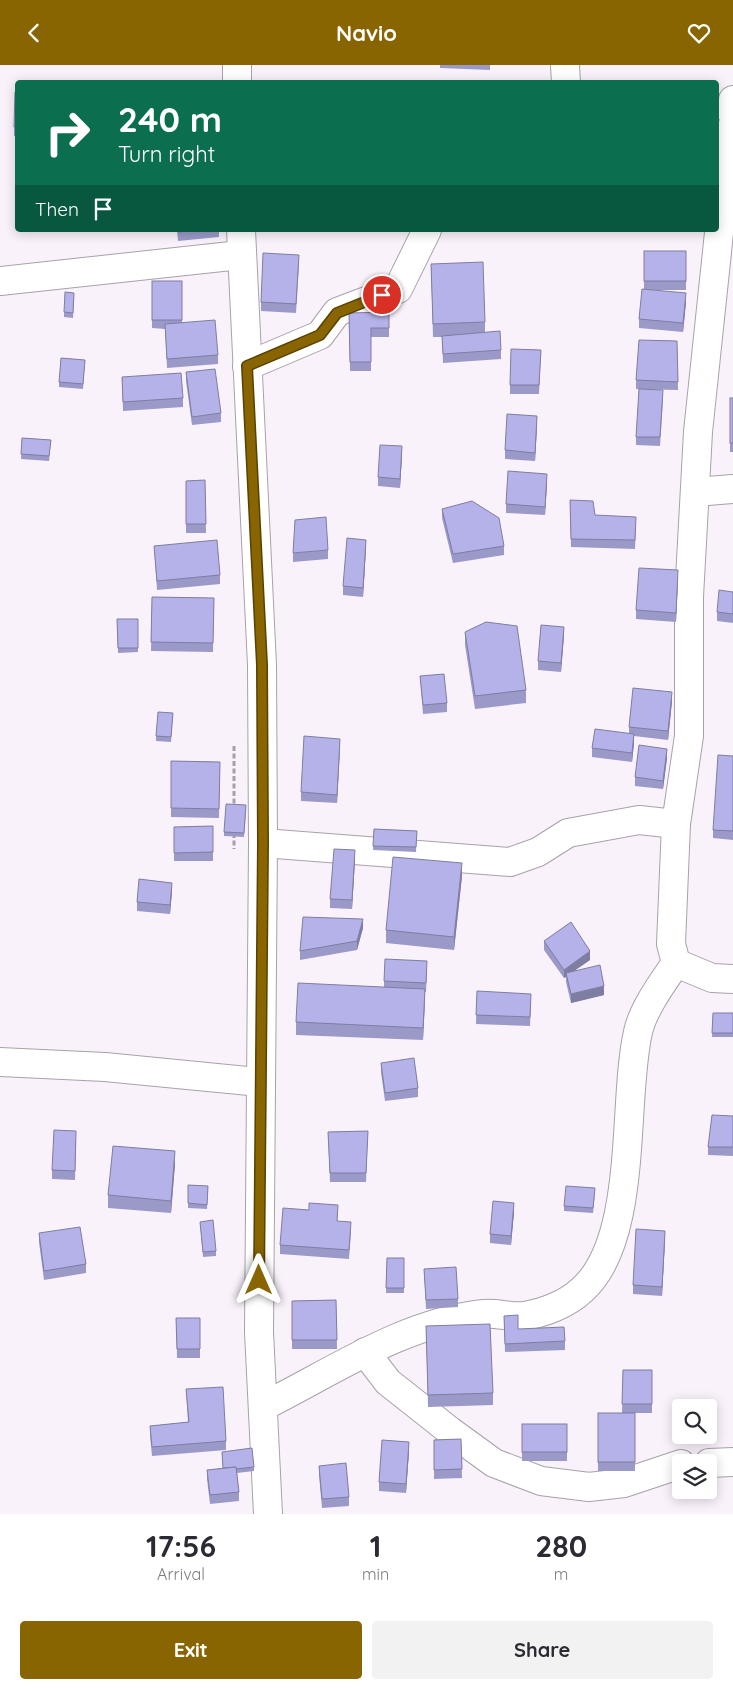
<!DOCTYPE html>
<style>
body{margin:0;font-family:Quicksand,sans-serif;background:#f2f2f3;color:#2b2b33;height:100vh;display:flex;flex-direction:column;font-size:19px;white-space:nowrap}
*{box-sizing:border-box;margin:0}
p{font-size:16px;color:#7c7c81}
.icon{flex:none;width:28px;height:28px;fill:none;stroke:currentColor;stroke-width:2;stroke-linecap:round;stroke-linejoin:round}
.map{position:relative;height:1449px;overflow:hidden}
.side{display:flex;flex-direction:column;background:#fff;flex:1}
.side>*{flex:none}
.guide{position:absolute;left:15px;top:15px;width:704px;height:152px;border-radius:5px;box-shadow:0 2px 12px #0003;background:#0b6e4f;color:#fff;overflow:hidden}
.buttons{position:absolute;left:672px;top:1334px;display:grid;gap:10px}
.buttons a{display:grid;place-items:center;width:45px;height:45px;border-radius:5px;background:#fff;box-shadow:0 2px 12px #0003;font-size:25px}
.pin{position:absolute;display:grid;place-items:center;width:42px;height:42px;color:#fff;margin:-21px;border:2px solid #fff;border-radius:50%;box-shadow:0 1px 5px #0007}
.me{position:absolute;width:55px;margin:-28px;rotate:0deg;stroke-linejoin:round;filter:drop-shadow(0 0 4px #0008)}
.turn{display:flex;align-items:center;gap:18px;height:105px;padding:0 20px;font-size:22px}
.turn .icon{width:65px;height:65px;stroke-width:2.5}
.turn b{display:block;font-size:35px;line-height:42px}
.then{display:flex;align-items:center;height:48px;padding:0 20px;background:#0003;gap:10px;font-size:19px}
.eta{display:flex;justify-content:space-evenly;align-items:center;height:85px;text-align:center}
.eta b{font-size:30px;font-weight:800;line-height:35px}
.button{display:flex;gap:10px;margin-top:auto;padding:10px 20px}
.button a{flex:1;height:58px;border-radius:5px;background:#886501;color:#fff;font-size:20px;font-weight:800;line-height:58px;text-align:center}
.button a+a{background:#f2f2f3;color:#2b2b33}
header{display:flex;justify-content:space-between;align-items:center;height:65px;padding:0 20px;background:#886501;color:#fff;font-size:22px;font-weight:800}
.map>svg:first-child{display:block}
</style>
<header><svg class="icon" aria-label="back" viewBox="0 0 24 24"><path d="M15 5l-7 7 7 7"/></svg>Navio<svg class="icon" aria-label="heart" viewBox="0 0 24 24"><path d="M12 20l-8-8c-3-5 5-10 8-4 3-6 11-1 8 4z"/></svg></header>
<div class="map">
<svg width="733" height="1449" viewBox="0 0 733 1449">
<rect width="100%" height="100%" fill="#faf2fb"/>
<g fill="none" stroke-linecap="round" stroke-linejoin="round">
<g stroke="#a9a1aa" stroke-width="30">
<g id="minor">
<polyline points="237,0 237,18"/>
<polyline points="565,0 566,18"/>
<polyline points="241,165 262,600 263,778 259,1267 268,1449"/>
<polyline points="0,216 231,191"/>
<polyline points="247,301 320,270 337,247 398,224 427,165"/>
<polyline points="695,427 733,424"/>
<polyline points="676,759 689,671 689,532 698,367 733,35"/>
<polyline points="263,778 510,797 538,787 568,768 639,755 676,759 671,879 676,898 712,913 733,914"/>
<polyline points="0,997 105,1002 259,1017"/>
<polyline points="365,1287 388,1317 450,1366 494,1398 541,1416 589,1422 624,1418 681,1399"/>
<path d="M264,1341C334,1306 403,1258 483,1249C496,1247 511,1253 524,1251C544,1248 567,1239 582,1225C639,1174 622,1037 638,967C643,944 663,917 676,898"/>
<polyline points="709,1398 733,1397"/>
</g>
</g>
<g stroke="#a59fa6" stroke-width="3" stroke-dasharray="5 2.5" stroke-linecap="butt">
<polyline points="234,681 234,742"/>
<polyline points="234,768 234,784"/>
</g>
<use href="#minor" stroke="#fff" stroke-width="28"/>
</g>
<g fill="#9b99c8">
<polygon points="440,0 490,0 490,5 440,3"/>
<polygon points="18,27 18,71 14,71 14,62"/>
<polygon points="177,165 219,165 219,172 178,176"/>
<polygon points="644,186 686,186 686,225 651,225 686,237 683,267 639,263 639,254 644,225"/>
<polygon points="299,199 296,248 261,246 261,237"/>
<polygon points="431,199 485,257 485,268 501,285 501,294 443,298 442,272 433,272"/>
<polygon points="152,216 182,216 182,258 218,290 218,299 167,303 165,264 152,263"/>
<polygon points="74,232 73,253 64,252 64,247"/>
<polygon points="389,247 389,272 371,272 371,306 350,306 349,248"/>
<polygon points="677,276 678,325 636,324 636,315"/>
<polygon points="541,285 539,329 510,329 510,320"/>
<polygon points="85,295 83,324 59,322 59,317"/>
<polygon points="186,307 221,348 221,357 192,360 186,316"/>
<polygon points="122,312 183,333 183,342 123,346"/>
<rect x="730" y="333" width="3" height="54"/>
<polygon points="663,334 660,381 636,380 636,372"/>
<polygon points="537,360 535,396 505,394 505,385"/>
<polygon points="22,373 51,375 49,396 21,394"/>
<polygon points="402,390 400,423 378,421 378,412"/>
<polygon points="205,415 206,468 186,468 186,416"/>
<polygon points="547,418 545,450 506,448 506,439"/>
<polygon points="570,435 595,450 636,461 635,484 571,482"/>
<polygon points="442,444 504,481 504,490 453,498 442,453"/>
<polygon points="154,481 220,510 220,519 157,525"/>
<polygon points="366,483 363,532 343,530 343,521"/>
<polygon points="328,485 328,494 293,497 293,488"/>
<polygon points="678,514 676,557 636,554 636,545"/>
<polygon points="733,527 733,558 717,556 717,547"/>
<polygon points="152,532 214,533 213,587 151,586"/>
<polygon points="117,554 138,554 138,587 118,588"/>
<polygon points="465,567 526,625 526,638 475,644 465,580"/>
<polygon points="564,570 561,607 538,605 538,596"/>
<polygon points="420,611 447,638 447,647 423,649"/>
<polygon points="672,636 668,675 634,671 634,678 632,697 592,692 592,683 629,668 629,662"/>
<polygon points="173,648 171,677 156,676 156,671"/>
<polygon points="340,682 337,738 301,736 301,727"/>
<polygon points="733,691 733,775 713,773 713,765"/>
<polygon points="667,693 663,724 635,721 635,712"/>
<polygon points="171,696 220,697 219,753 171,752"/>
<polygon points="246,745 244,772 224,771 224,767"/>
<polygon points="213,761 213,796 174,796 174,762"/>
<polygon points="374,764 417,766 416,787 373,785"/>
<polygon points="355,794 352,844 330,843 330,834"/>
<polygon points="462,811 454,885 386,878 386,865"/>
<polygon points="172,826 170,849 137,846 137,837"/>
<polygon points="363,863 357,885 300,895 300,886"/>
<polygon points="544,876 590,895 575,905 604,930 571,938 566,917 566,912 564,913 544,885"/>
<polygon points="427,905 426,927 425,927 423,975 296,970 296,957 384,922 384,916"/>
<polygon points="477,926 531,938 530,961 476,959"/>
<polygon points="713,948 733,948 733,972 712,972"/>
<polygon points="381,998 418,1023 418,1032 385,1036 381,1007"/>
<polygon points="733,1051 733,1091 708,1090 708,1082"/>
<polygon points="368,1066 366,1117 330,1117 328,1067"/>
<polygon points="76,1074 75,1115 52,1114 52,1105"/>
<polygon points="175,1099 171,1148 108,1143 108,1130"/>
<polygon points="188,1120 208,1121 207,1144 188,1143"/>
<polygon points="595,1128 593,1148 564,1146 564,1141"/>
<polygon points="514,1147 511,1180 490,1178 490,1169"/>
<polygon points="338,1148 337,1156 351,1166 349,1194 280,1189 280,1180"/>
<polygon points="200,1157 216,1186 216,1191 203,1192"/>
<polygon points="39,1168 86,1199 86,1208 44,1215 39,1177"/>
<polygon points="665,1175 662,1231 633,1229 633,1220"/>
<polygon points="387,1193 404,1193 404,1228 386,1228"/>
<polygon points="424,1204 458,1234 458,1242 426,1244"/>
<polygon points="336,1235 337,1284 292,1284 292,1236"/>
<polygon points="504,1251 518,1264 565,1276 565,1285 505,1287"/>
<polygon points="176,1253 200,1253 200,1293 177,1293"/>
<polygon points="426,1261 493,1328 493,1340 428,1342"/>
<polygon points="623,1305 652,1305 652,1348 635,1348 635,1406 598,1406 598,1348 622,1348"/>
<polygon points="186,1324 226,1376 226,1385 152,1391 150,1370 150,1361 188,1357"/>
<rect x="522" y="1359" width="45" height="37"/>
<polygon points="461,1374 462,1413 434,1414 434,1375"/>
<polygon points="409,1386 406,1428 379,1426 379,1417"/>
<polygon points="222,1387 254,1402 254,1406 237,1408 239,1427 239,1436 210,1439 207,1414 207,1405 223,1403"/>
<polygon points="319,1401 349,1432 349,1441 322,1443 319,1410"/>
</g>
<g fill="#7e7da2">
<polygon points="719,54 719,63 716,84 716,75"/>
<polygon points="686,228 686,237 683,267 683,258"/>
<polygon points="537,351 537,360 535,396 535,388"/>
<polygon points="402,381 402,390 400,423 400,414"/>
<polygon points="547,409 547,418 545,450 545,442"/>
<polygon points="366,475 366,483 363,532 363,523"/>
<polygon points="678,505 678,514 676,557 676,548"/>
<polygon points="564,562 564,570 561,607 561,598"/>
<polygon points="672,627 672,636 668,675 668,666"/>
<polygon points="634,669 634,678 632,697 632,688"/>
<polygon points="340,674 340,682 337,738 337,730"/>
<polygon points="667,684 667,693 663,724 663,716"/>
<polygon points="355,785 355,794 352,844 352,835"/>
<polygon points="462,798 462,811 454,885 454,872"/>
<polygon points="172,818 172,826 170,849 170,840"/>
<polygon points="363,854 363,863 357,885 357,876"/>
<polygon points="590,886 590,895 567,911 566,908 566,912 564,913 564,905"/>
<polygon points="604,921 604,930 571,938 571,929"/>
<polygon points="425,924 425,937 423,975 423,963"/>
<polygon points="175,1086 175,1099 171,1148 171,1136"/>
<polygon points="514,1138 514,1147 511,1180 511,1171"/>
<polygon points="665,1166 665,1175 662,1231 662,1222"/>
<polygon points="409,1377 409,1386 406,1428 406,1419"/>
</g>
<g fill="#b4b2e8" stroke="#7e7da2">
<polygon points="15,27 18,27 18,62 14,62"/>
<polygon points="716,53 719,54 716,75"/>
<polygon points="178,165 196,165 178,167"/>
<rect x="644" y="186" width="42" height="30"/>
<polygon points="263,188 299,190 296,239 261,237"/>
<polygon points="483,197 485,257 433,259 431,199"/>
<rect x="152" y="216" width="30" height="39"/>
<polygon points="642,224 686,228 683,258 639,254"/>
<polygon points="65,227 74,228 73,248 64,247"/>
<polygon points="389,247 389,263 371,263 371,297 350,297 349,248"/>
<polygon points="215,255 218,290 167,294 165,259"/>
<polygon points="500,266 501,285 443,289 442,271"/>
<polygon points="639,275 677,276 678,317 636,315"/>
<polygon points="511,284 541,285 539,320 510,320"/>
<polygon points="61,293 85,295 83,319 59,317"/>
<polygon points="215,304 221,348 192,352 186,307"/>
<polygon points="181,308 183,333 123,337 122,312"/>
<polygon points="639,324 663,325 660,372 636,372"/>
<rect x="730" y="333" width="3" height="45"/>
<polygon points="507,349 537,351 535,388 505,385"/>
<polygon points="22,373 51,375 49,391 21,389"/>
<polygon points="380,380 402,381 400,414 378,412"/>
<polygon points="508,406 547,409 545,442 506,439"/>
<polygon points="205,415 206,459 186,459 186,416"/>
<polygon points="570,435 593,436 595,450 636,452 635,475 571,474"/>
<polygon points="472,436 499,453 504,481 453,489 442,444"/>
<polygon points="326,452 328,485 293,488 295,455"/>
<polygon points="347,473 366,475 363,523 343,521"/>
<polygon points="217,475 220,510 157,516 154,481"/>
<polygon points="639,503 678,505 676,548 636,545"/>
<polygon points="719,525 733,527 733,549 717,547"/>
<polygon points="152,532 214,533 213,578 151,577"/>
<polygon points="117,554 138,554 138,583 118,583"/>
<polygon points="486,557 517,561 526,625 475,631 465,567"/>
<polygon points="541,560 564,562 561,598 538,596"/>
<polygon points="444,609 447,638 423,640 420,611"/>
<polygon points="633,623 672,627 668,666 629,662"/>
<polygon points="158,647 173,648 171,672 156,671"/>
<polygon points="595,664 634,669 632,688 592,683"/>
<polygon points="304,671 340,674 337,730 301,727"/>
<polygon points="639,680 667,684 663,716 635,712"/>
<polygon points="718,690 733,691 733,766 713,765"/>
<polygon points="171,696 220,697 219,744 171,743"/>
<polygon points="226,739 246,740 244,768 224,767"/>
<polygon points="213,761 213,787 174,788 174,762"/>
<polygon points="374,764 417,766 416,782 373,781"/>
<polygon points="334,784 355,785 352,835 330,834"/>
<polygon points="393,792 462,798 454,872 386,865"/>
<polygon points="139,814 172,818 170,840 137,837"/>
<polygon points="303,852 363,854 357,876 300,886"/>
<polygon points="571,857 590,886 564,905 544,876"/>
<polygon points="385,894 427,896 426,918 384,916"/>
<polygon points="600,900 604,921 571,929 566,908"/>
<polygon points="298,918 425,924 423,963 296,957"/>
<polygon points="477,926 531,929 530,952 476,950"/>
<polygon points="713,948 733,948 733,968 712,968"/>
<polygon points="414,993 418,1023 385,1028 381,998"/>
<polygon points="712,1050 733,1051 733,1082 708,1082"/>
<polygon points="54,1065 76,1066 75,1106 52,1105"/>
<polygon points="368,1066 366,1108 330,1108 328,1067"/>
<polygon points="113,1081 175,1086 171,1136 108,1130"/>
<polygon points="188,1120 208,1121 207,1140 188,1138"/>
<polygon points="566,1121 595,1123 593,1143 564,1141"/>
<polygon points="493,1136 514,1138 511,1171 490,1169"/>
<polygon points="309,1138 338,1140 337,1156 351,1157 349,1185 280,1180 283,1143 309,1145"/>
<polygon points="213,1155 216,1186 203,1187 200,1157"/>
<polygon points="80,1162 86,1199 44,1206 39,1168"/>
<polygon points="636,1164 665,1166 662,1222 633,1220"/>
<polygon points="387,1193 404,1193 404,1223 386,1223"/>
<polygon points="456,1202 458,1234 426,1235 424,1204"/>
<polygon points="336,1235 337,1275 292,1275 292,1236"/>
<polygon points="518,1250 518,1264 564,1262 565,1276 505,1279 504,1251"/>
<polygon points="176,1253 200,1253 200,1284 177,1284"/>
<polygon points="490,1259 493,1328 428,1330 426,1261"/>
<polygon points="623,1305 652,1305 652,1339 622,1339"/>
<polygon points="223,1322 226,1376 152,1382 150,1361 189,1357 186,1324"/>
<rect x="598" y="1348" width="37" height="49"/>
<rect x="522" y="1359" width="45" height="28"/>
<polygon points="461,1374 462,1404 434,1405 434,1375"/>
<polygon points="382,1375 409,1377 406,1419 379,1417"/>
<polygon points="252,1383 254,1402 236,1404 236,1402 223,1403 222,1387"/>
<polygon points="346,1398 349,1432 322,1434 319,1401"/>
<polygon points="236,1402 239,1427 210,1430 207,1405"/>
</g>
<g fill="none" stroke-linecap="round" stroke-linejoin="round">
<g stroke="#584201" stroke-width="12">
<polyline id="route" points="259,1215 263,778 262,600 247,301 320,270 337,248 382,230"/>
</g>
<use href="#route" stroke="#886501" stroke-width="9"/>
</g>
</svg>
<div class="buttons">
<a><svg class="icon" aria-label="search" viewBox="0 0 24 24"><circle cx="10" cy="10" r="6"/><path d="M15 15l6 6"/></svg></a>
<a><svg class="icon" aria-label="layers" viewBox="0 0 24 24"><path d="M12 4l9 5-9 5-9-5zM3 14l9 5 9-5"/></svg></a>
</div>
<div class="pin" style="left:382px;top:230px;background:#d93025"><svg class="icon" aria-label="arrive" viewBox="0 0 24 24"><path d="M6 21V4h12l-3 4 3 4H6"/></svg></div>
<svg class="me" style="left:259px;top:1215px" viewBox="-20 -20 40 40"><path d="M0-17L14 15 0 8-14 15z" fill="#886501" stroke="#fff" stroke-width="4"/></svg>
<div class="guide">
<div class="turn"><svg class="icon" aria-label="right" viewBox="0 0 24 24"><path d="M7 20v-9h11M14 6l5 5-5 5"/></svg><div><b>240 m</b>Turn right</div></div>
<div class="then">Then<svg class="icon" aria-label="arrive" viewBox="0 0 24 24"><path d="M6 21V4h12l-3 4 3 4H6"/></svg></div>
</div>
</div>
<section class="side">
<div class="eta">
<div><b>17:56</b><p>Arrival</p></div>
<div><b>1</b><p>min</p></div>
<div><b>280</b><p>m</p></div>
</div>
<div class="button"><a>Exit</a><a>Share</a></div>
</section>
